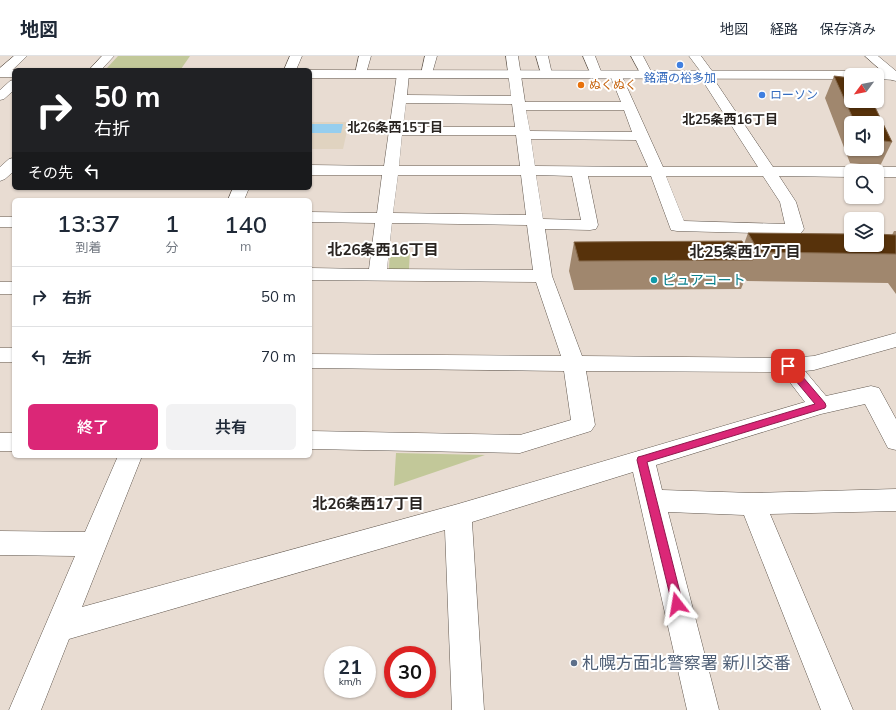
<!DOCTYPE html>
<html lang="ja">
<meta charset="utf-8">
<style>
body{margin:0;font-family:Mulish,"Noto Sans JP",sans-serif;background:#f2f2f3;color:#1f2937;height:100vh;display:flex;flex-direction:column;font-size:15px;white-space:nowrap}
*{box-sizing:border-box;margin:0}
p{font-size:13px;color:#747a83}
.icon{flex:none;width:22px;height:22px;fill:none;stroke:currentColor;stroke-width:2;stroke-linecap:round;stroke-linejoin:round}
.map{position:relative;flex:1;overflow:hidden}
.drawer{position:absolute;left:12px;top:142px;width:300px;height:260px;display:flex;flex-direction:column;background:#fff;border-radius:6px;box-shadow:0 1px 3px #0004}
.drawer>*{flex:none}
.hud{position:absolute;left:12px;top:12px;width:300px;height:122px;border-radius:6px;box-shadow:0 1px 3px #0004;background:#202124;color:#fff;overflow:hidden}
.needle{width:26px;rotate:238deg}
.tools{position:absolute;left:844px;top:12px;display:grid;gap:8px}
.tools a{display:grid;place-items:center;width:40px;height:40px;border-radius:6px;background:#fff;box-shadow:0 1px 3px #0004;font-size:20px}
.speed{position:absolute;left:324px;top:590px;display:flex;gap:8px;font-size:20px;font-weight:700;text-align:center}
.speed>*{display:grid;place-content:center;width:52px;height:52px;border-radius:50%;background:#fff;box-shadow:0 1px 3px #0004;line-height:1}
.speed small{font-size:10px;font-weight:400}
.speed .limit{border:6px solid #d22;background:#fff;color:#111}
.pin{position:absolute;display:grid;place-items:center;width:34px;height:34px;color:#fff;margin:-17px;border-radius:8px;box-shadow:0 2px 6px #0006}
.me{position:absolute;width:44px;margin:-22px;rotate:346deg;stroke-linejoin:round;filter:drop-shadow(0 0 3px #0008)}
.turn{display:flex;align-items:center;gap:14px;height:84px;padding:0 16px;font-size:18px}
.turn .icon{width:52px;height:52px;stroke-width:2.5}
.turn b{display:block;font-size:28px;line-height:34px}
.then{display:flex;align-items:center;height:38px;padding:0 16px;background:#0003;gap:8px;font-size:15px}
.eta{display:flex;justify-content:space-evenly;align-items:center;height:68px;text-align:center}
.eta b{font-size:24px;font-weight:600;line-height:28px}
.cta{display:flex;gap:8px;margin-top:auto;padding:8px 16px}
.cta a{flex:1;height:46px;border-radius:6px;background:#db2777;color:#fff;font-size:16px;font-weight:600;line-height:46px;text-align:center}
.cta a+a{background:#f2f2f3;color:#1f2937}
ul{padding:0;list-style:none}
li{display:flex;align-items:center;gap:12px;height:60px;padding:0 16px;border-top:1px solid #e0e1e3}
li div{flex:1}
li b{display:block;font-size:15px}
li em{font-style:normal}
header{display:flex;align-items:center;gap:24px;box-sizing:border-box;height:56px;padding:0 20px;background:#fff;border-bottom:1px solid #e0e1e3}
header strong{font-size:19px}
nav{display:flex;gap:22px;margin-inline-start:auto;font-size:14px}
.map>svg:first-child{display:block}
</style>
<header>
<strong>地図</strong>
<nav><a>地図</a><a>経路</a><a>保存済み</a></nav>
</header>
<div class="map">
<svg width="896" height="654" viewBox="0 0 896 654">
<rect width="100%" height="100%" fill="#e8dcd2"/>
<polygon fill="#e0d3c0" points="310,66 349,66 343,93 310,93"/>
<g fill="#c2c899">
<polygon points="118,0 190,0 181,13 107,12"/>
<polygon points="390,193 410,193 409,213 389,213"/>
<polygon points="396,397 485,399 394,430"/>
</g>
<polygon fill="#96ceee" points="310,68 343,68 341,77 310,77"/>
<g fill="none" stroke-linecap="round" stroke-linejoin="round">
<g stroke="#62584f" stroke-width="1">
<g id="minor">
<polygon points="14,0 27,0 6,20 0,20 0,12"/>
<polygon points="102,0 114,0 101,14 89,14"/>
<polygon points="290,0 302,0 296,14 284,14"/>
<polygon points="359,0 371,0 365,21 357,21 355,18"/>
<polygon points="425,0 437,0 431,21 423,21 421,18"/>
<path d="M506,0H518L525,46H621L610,19L612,16H620L663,111H758L699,19L701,16L689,0H701L715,19L713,22L773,111H851L856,113L858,115H851V121L779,120L796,146L804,173L801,177L795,178L677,175L671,174L651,120H588L598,169L596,173L590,174L545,173L552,220L582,300L788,302L814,300L896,277V291L814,314L805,315L826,340L871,330L879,332L896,363V394L888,392L865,348L821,358L656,409L662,434L753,437L896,433V455L770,458L853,654H821L744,459L668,456L719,654H687L633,416L472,466L484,654H452L445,474L69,583L41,654H9L75,500L0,499V475L85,476L118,400H142L82,551L458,448L805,346L782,316L586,315L595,369L591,375L520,397L310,393V375L520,379L571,364L564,315L310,312V298L561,300L536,226L310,224V212L369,213L375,167L310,166V156L377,157L382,119H310V109L384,110L397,18L399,15H407L409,18L407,39L511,40ZM406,47L512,48L515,71H403ZM526,54H624L632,76L530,75ZM402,79H516L520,110H399ZM531,83L636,84L648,111L535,110ZM398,119H521L526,159L393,157ZM536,119L572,120L581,164L543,163ZM666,120H763L780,146L785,168L684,165ZM392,167L527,169L533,214L387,213Z"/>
<polygon points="536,0 548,0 552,18 550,21 542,21"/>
<polygon points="583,0 595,0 602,18 600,21 592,21"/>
<polygon points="631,0 643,0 653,19 651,22 643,22"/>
<polygon points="865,0 878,0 896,15 896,25 892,24"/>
<polygon points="14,24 14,34 4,43 0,44 0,34 10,25"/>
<polygon points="14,102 14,115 5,123 0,125 0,111 9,103"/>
<polygon points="877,111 896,111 896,121 877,121 877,115 870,115 872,113"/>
<polygon points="233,132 249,132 244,144 228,144"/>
<rect x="0" y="161" width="14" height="10"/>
<rect x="0" y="226" width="14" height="12"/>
<rect x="0" y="292" width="14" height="14"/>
<rect x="0" y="377" width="14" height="18"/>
</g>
</g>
<g stroke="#62584f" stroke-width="1">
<g id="tertiary">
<polygon points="0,13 16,14 14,14 14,21 0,21"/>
<polygon points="310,14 851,15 855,16 857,19 851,19 851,23 310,22"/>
<polygon points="877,15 896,16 896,24 877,23 877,19 871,19 873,16"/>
</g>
</g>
<use href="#minor" fill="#fff" fill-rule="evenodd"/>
<use href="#tertiary" fill="#fff" fill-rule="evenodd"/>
</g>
<g fill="#a0876e" fill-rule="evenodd">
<path d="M834,20L851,22V45H872L892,86L880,110L850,107L825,42ZM851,67H877V93H851Z"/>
<polygon points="894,175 896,175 896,238 888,227 747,225 745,223 741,233 574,234 569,215 574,186 744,188 748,177 892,179"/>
</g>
<g fill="#57320b" stroke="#826547">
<polygon points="834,20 851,22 851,45 872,45 892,86 877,84 877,67 855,67"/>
<polygon points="748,177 851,178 851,189 877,189 877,178 896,179 896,198 759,196"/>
<polygon points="742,185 753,204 579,205 574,186"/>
</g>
<polygon fill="#db2777" stroke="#8e194d" points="788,306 791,307 825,347 826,350 825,352 647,406 683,548 682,552 677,554 673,552 637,404 638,401 642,400 815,348 785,312 783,310 785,307"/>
<g fill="#3f7fe0" stroke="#fff" stroke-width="1.5">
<circle cx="680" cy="9" r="4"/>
<circle cx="762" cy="39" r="4"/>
</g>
<circle fill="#e8710a" stroke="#fff" stroke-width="1.5" cx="581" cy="29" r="4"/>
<circle fill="#0f9aa8" stroke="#fff" stroke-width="1.5" cx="654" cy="224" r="4"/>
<circle fill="#5c6f8a" stroke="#fff" stroke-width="1.5" cx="574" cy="607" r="4"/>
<g text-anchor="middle" stroke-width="4" stroke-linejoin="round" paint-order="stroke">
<g font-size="12" fill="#366cbe" stroke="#fff">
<text x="680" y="26">銘酒の裕多加</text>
<text x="770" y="43" text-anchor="start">ローソン</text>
</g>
<g font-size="12" fill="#c56008" stroke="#fff" text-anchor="start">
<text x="589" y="33">ぬくぬく</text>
</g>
<g font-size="13" font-weight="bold" fill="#292421" stroke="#fff">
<text x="730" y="68">北25条西16丁目</text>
<text x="395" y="76">北26条西15丁目</text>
</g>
<g font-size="14" fill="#0d838f" stroke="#fff" text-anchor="start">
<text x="662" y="229">ピュアコート</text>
</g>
<g font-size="15" font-weight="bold" fill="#292421" stroke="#fff">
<text x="383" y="199">北26条西16丁目</text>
<text x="745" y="201">北25条西17丁目</text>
<text x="368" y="453">北26条西17丁目</text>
</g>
<g font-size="17" fill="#4e5e75" stroke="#fff" text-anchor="start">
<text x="582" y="613">札幌方面北警察署 新川交番</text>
</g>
</g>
</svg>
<div class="tools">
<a><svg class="needle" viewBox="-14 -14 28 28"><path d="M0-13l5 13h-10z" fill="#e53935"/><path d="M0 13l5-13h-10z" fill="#747a83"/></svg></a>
<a><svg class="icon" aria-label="sound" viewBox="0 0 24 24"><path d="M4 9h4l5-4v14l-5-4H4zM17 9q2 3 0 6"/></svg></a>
<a><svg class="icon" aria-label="search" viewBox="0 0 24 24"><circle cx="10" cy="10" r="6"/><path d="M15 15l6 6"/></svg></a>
<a><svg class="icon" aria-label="layers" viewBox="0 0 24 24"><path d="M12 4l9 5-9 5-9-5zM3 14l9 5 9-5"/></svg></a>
</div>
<div class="speed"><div>21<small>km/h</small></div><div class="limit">30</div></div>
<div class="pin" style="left:788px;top:310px;background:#d93025"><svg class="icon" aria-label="arrive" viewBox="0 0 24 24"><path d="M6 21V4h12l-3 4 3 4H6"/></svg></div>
<svg class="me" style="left:677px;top:548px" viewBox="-20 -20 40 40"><path d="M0-17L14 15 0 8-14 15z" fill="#db2777" stroke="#fff" stroke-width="4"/></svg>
<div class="hud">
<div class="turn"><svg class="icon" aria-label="right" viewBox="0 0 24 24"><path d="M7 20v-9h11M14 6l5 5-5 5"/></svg><div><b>50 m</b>右折</div></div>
<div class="then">その先<svg class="icon" aria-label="left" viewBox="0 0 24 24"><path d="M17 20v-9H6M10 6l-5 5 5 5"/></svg></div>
</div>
<section class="drawer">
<div class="eta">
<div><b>13:37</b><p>到着</p></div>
<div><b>1</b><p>分</p></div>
<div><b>140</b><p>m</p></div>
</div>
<ul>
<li><svg class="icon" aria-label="right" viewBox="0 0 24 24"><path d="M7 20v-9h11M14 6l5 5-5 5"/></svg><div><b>右折</b></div><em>50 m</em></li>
<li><svg class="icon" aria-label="left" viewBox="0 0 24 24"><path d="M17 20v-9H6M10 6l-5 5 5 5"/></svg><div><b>左折</b></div><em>70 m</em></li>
</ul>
<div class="cta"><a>終了</a><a>共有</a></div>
</section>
</div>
